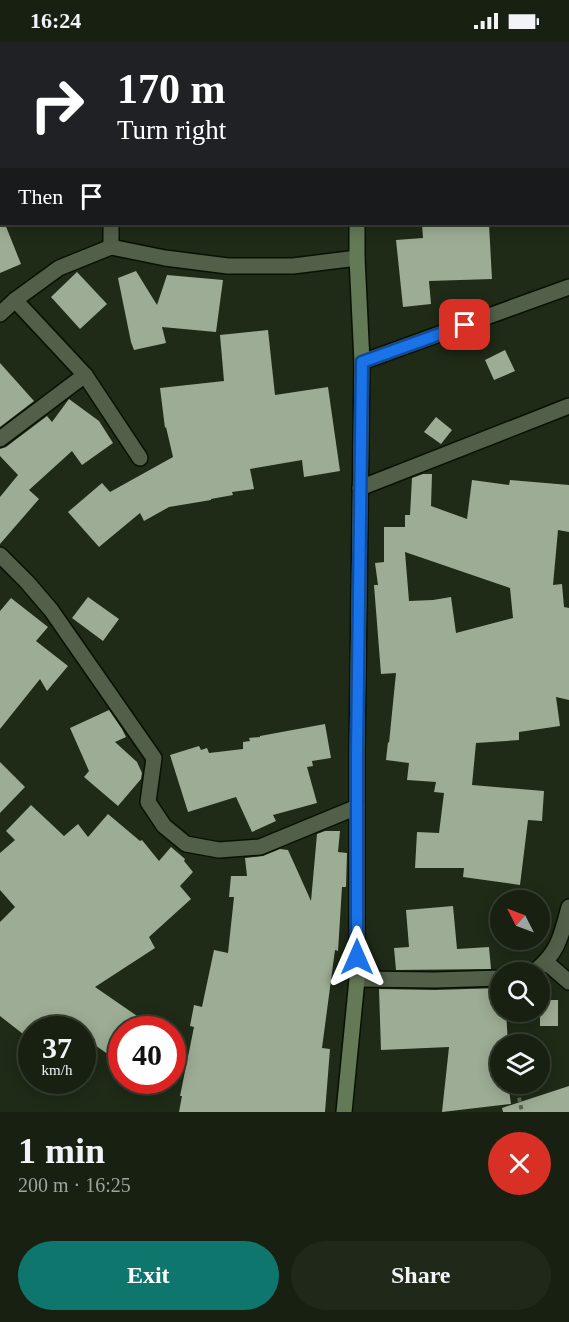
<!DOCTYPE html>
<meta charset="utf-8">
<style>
body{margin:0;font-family:"Times New Roman",serif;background:#20281a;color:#f1f3f6;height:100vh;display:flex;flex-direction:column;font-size:22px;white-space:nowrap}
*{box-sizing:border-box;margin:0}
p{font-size:20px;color:#9ea39f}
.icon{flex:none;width:33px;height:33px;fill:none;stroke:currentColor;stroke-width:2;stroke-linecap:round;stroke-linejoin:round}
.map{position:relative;height:1070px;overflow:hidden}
.side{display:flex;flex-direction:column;background:#172011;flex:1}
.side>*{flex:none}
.top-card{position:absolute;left:0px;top:0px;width:570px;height:183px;box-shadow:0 3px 15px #0003,0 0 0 2px #363e31;background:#202124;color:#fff;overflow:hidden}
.needle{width:39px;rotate:312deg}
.controls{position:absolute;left:490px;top:848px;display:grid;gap:12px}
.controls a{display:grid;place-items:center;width:60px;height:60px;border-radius:50%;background:#172011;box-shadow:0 3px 15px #0003,0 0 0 2px #363e31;font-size:30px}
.speed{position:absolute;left:18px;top:974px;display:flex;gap:12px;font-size:30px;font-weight:700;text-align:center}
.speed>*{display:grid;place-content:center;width:78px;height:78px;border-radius:50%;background:#172011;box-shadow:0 3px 15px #0003,0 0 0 2px #363e31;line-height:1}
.speed small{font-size:15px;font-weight:400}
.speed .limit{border:9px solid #d22;background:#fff;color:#111}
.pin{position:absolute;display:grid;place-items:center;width:51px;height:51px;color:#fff;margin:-26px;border-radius:12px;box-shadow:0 3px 9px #0006}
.me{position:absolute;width:66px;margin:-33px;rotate:0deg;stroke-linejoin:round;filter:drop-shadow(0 0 4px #0008)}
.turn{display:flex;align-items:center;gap:21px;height:126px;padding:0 18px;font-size:27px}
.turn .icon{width:78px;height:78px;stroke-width:2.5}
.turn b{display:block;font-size:42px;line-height:51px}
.then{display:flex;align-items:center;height:57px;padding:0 18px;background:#0003;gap:12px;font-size:22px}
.round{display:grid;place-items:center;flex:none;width:63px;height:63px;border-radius:32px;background:#20281a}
.head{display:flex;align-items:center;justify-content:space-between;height:102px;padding:0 18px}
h1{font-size:36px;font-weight:700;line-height:45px}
.button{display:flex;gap:12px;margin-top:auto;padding:12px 18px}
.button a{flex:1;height:69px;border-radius:36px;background:#0f766e;color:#fff;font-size:24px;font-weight:700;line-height:69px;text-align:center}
.button a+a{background:#20281a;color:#f1f3f6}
.status{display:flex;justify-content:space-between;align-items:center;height:42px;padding:0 30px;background:#172011;direction:ltr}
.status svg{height:16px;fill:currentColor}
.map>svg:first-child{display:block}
</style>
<div class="status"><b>16:24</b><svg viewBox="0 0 49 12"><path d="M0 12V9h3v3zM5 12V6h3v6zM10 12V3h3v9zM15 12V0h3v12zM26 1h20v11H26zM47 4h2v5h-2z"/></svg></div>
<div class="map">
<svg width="569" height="1070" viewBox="0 0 569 1070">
<rect width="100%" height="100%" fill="#1f2a17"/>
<g fill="#9dac94" fill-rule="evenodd">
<polygon points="0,172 2,174 2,182 5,182 21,222 0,231"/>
<polygon points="422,182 489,182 492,237 429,239 431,262 403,265 396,198 423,196"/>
<polygon points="136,229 157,263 167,233 223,238 216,290 162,285 166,301 134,308 131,300 118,236"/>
<polygon points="77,230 107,262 80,287 51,255"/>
<polygon points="268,288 275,353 328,345 340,429 304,435 302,418 250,427 254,447 232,450 233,453 211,457 211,458 169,465 144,479 140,471 99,505 68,470 102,441 110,450 173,415 166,385 165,386 160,346 224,339 220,293"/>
<polygon points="505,308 515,329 494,338 485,318"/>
<polygon points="0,321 34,359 0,385"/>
<polygon points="69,357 99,379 113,401 82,423 72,409 29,448 39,457 0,502 0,455 18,433 0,414 0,407 6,405 47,374 52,380"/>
<polygon points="436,375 452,388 441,402 424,390"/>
<path d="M423,432H432L431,464L467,477L472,438L509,443L510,438L569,443V490L558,488L553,543L562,542L564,565L569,566V658L556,655L560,684L519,690V698L476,701L472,743L544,749L542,779L528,778L520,843L463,835L464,826H415L417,790L439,791L444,751L434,750L436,740L407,738L409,721L386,718L388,700L389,701L396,631L381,632L374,543H378L375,521L384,520V485H405V473H410L412,436ZM405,510L510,546L513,576L456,591L451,555L433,558L409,559Z"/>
<polygon points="88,555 119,577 103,599 72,576"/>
<polygon points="11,556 48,585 36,599 68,624 47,649 40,637 0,687 0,569"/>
<polygon points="109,668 122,687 126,695 115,700 137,720 142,731 141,737 118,764 84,735 89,729 70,686"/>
<polygon points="325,682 331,716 312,719 313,724 307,725 317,761 273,773 276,779 252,790 236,755 188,770 170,713 199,704 201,708 207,706 209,711 243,707 243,700 250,699 249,696 260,695 260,694"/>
<polygon points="0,720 25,745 0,771"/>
<polygon points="31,763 64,794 78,782 88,795 108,772 140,799 142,798 159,819 171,805 185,817 184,819 193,830 180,844 191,857 149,895 155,906 95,945 156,987 122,987 122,1022 82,994 82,987 32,987 32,999 0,974 0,880 15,865 0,848 0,811 15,798 6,789"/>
<polygon points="325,789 340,789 338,810 347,811 346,845 342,845 338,909 335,908 322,1006 330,1007 325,1070 179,1070 182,1054 180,1054 194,985 190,984 194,963 202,965 214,908 228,911 234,855 229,855 231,834 247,834 245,816 263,814 280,807 288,808 311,859 317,792"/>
<polygon points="453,864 457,907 489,905 491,927 396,928 394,906 409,905 406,868"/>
<polygon points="501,946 501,969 506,969 508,1002 501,1002 501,1041 508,1041 511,1062 442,1070 449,1005 381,1008 379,947 435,948"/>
<rect x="540" y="958" width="18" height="26"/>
<polygon points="569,1044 569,1070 503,1070 502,1066"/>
</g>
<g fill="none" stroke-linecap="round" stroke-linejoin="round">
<g stroke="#081203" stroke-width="18">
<g id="street">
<polyline points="59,0 60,2"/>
<polyline points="451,0 453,2"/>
<polyline points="0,71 2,71"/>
<polyline points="568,100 569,101"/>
<polyline points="111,205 111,182"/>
<polyline points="15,258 85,333 140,416"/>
<polyline points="0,272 15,258 59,226 111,205 165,216 228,224 293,224 357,216"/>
<polyline points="362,320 569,245"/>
<polyline points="0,397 85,333"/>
<polyline points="360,446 569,364"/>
<polyline points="0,513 27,540 51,568 154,716 148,760 164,784 186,802 219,808 260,805 357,765"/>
<polyline points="546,920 569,940"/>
<path d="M534,930C559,910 561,894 569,865"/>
<polyline points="357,937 435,938 501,936"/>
</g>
</g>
<g stroke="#081203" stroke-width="18">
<g id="secondary">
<polyline points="348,0 348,2"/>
<polyline points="344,1070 357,937 357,710 362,320 357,216 357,182"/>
</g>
</g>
<polyline stroke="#5a6453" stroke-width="4" stroke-dasharray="4.5 3" stroke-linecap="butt" points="516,1041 522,1070"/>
<use href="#street" stroke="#525f49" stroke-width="15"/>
<use href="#secondary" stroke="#647955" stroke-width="15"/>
</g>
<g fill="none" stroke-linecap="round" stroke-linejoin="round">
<g stroke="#114b97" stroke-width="15">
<polyline id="route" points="357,915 357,710 362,320 465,283"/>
</g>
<use href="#route" stroke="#1a73e8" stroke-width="10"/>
</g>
</svg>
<div class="controls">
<a><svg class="needle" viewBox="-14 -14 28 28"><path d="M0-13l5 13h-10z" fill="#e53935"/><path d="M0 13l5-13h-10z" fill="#9ea39f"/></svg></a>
<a><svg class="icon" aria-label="search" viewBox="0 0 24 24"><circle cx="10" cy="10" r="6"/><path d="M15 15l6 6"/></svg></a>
<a><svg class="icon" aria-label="layers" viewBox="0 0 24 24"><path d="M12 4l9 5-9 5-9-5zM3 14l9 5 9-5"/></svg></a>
</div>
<div class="speed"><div>37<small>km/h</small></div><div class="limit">40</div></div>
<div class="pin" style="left:465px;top:283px;background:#d93025"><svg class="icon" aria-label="arrive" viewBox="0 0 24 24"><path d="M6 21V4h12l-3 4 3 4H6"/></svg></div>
<svg class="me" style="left:357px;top:915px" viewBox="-20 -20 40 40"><path d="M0-17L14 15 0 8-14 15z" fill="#1a73e8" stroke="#fff" stroke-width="4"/></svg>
<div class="top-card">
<div class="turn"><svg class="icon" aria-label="right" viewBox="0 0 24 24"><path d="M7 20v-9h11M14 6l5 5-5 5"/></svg><div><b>170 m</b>Turn right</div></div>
<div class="then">Then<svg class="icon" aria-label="arrive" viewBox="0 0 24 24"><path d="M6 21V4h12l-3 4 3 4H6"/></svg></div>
</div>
</div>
<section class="side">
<div class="head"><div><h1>1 min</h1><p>200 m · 16:25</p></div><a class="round" style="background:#d93025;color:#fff"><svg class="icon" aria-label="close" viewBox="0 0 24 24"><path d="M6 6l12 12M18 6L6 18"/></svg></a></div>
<div class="button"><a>Exit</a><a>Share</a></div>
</section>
